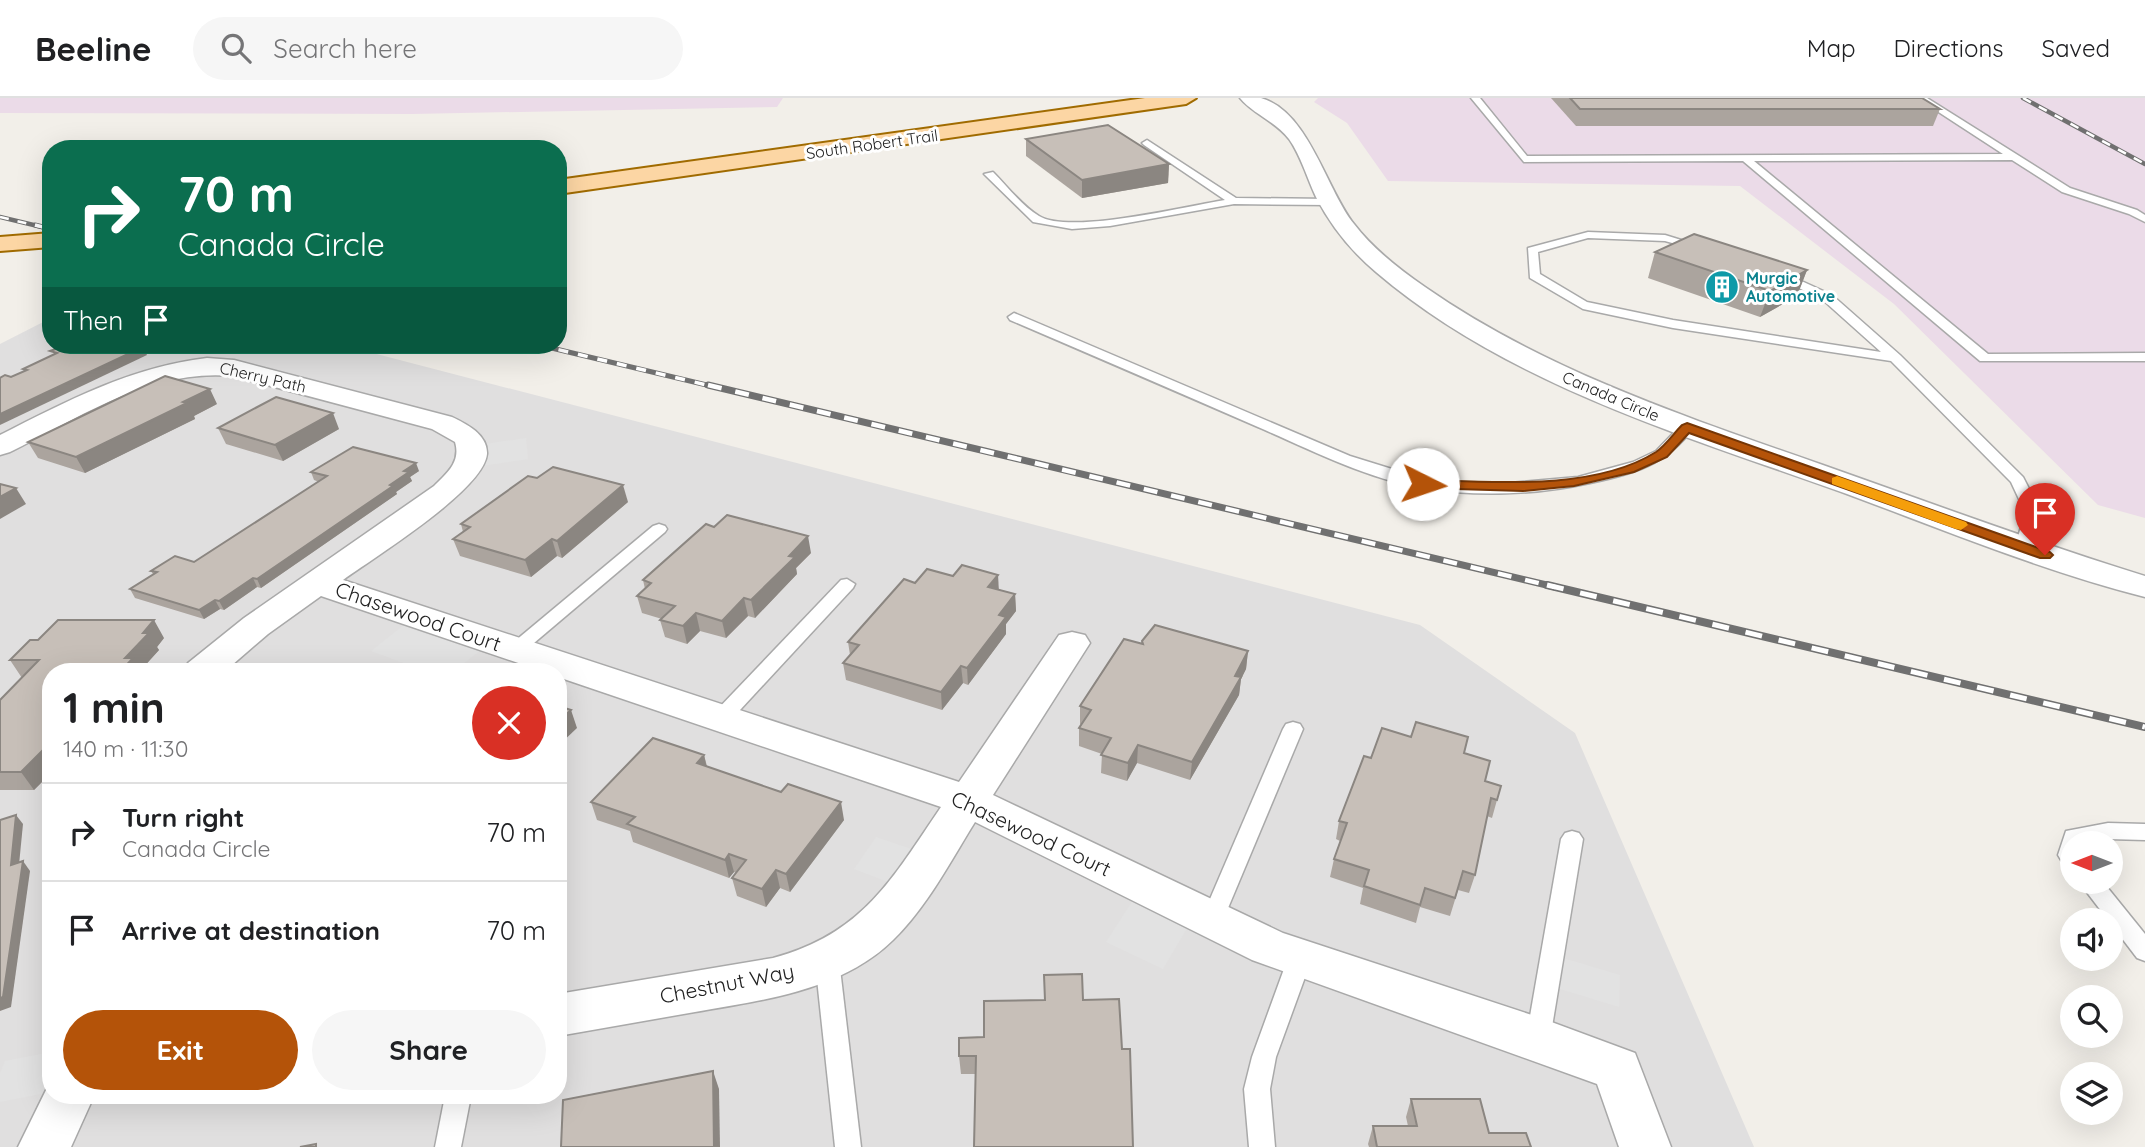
<!DOCTYPE html>
<meta charset="utf-8">
<style>
body{margin:0;font-family:Quicksand,sans-serif;background:#f6f6f6;color:#202124;height:100vh;display:flex;flex-direction:column;font-size:26px;white-space:nowrap}
*{box-sizing:border-box;margin:0}
p{font-size:23px;color:#757577}
.icon{flex:none;width:38px;height:38px;fill:none;stroke:currentColor;stroke-width:2;stroke-linecap:round;stroke-linejoin:round}
.map{position:relative;flex:1;overflow:hidden}
.sheet{position:absolute;left:42px;top:565px;width:525px;height:441px;display:flex;flex-direction:column;background:#fff;border-radius:28px;box-shadow:0 7px 28px #0002}
.sheet>*{flex:none}
.guide{position:absolute;left:42px;top:42px;width:525px;height:214px;border-radius:28px;box-shadow:0 7px 28px #0002;background:#0b6e4f;color:#fff;overflow:hidden}
.needle{width:46px;rotate:270deg}
.tools{position:absolute;left:2060px;top:733px;display:grid;gap:14px}
.tools a{display:grid;place-items:center;width:63px;height:63px;border-radius:50%;background:#fff;box-shadow:0 7px 28px #0002;font-size:35px}
.pin{position:absolute;display:grid;place-items:center;width:60px;height:60px;color:#fff;margin:-72px -30px;border-radius:50% 50% 50% 0;rotate:-45deg;box-shadow:0 0 7px #0007}
.pin .icon{rotate:45deg}
.me{position:absolute;width:77px;margin:-38px;rotate:94deg;stroke-linejoin:round;filter:drop-shadow(0 0 5px #0008)}
.turn{display:flex;align-items:center;gap:24px;height:147px;padding:0 21px;font-size:32px}
.turn .icon{width:91px;height:91px;stroke-width:2.5}
.turn b{display:block;font-size:49px;line-height:60px}
.then{display:flex;align-items:center;height:66px;padding:0 21px;background:#0003;gap:14px;font-size:26px}
.round{display:grid;place-items:center;flex:none;width:74px;height:74px;border-radius:37px;background:#f6f6f6}
.overview{display:flex;align-items:center;justify-content:space-between;height:119px;padding:0 21px}
h1{font-size:42px;font-weight:800;line-height:52px}
.primary-button{display:flex;gap:14px;margin-top:auto;padding:14px 21px}
.primary-button a{flex:1;height:80px;border-radius:42px;background:#b45309;color:#fff;font-size:28px;font-weight:800;line-height:80px;text-align:center}
.primary-button a+a{background:#f6f6f6;color:#202124}
ul{padding:0;list-style:none}
li{display:flex;align-items:center;gap:21px;height:98px;padding:0 21px;border-top:2px solid #e0e0e0}
li div{flex:1}
li b{display:block;font-size:26px}
li em{font-style:normal}
header{display:flex;align-items:center;gap:42px;box-sizing:border-box;height:98px;padding:0 35px;background:#fff;border-bottom:2px solid #e0e0e0}
header strong{font-size:33px}
nav{display:flex;gap:38px;margin-inline-start:auto;font-size:24px}
.search{width:490px;height:63px;background:#f6f6f6;display:flex;align-items:center;gap:18px;box-sizing:border-box;padding:0 24px;border-radius:38px;color:#757577;font-size:26px}
.map>svg:first-child{display:block}
</style>
<header>
<strong>Beeline</strong>
<div class="search"><svg class="icon" aria-label="search" viewBox="0 0 24 24"><circle cx="10" cy="10" r="6"/><path d="M15 15l6 6"/></svg>Search here</div>
<nav><a>Map</a><a>Directions</a><a>Saved</a></nav>
</header>
<div class="map">
<svg width="2145" height="1049" viewBox="0 0 2145 1049">
<rect width="100%" height="100%" fill="#f2efe9"/>
<path fill="#e0dfdf" fill-rule="evenodd" d="M51,220V247H342L1420,527L1575,635L1754,1049H0V246ZM51,574H558V998H51Z"/>
<g fill="#ebdbe8">
<polygon points="0,0 783,0 777,9 412,16 0,15"/>
<polygon points="1318,0 2145,0 2145,420 2098,407 1894,206 1740,88 1388,83 1347,25 1314,4"/>
</g>
<g fill="#e2e2e2">
<polygon points="526,340 528,361 468,370 472,348"/>
<polygon points="415,518 491,544 453,574 428,574 371,553"/>
<polygon points="876,739 932,758 909,792 854,771"/>
<polygon points="1142,788 1196,815 1163,871 1106,844"/>
<polygon points="1553,857 1620,877 1619,909 1547,887"/>
<polygon points="51,954 51,994 0,1004 0,975 5,963"/>
</g>
<g fill="none" stroke-linecap="round" stroke-linejoin="round">
<g stroke="#a9a9a9" stroke-width="3">
<g id="lane">
<polygon points="1471,0 1480,0 1527,58 2003,56 1917,0 1927,0 2070,90 2137,112 2145,117 2145,124 2129,116 2062,94 2012,62 1754,63 1988,256 2145,255 2145,263 1980,263 1743,63 1524,64"/>
<path d="M1147,42L1236,100L1330,101L1335,104L1330,107L1234,106L1110,128L1072,131L1033,124L984,76L993,74C1007,88 1022,108 1039,118C1070,137 1187,108 1225,102L1144,47L1142,45Z"/>
<polygon points="1588,134 1665,137 1707,150 1701,153 1665,143 1588,140 1538,154 1540,176 1587,204 1673,222 1881,254 1824,203 1774,177 1784,175 1832,197 1900,257 2023,379 2041,414 2029,453 2017,453 2015,450 2025,414 2011,384 1891,263 1673,230 1583,211 1530,180 1528,150"/>
<path d="M1014,215L1350,358L1421,380L1446,384L1510,385L1578,379L1633,364L1656,353L1682,326H1692L1694,329C1666,367 1634,376 1590,385C1536,397 1476,399 1422,390C1365,380 1311,352 1258,329C1175,293 1092,257 1010,222L1008,219Z"/>
<polygon points="659,426 665,428 667,431 665,434 521,556 509,556 506,552 509,548 653,428"/>
<polygon points="847,481 855,486 853,490 728,625 714,625 711,620 714,615 841,482"/>
<polygon points="1293,624 1300,626 1303,631 1223,822 1220,828 1212,831 1204,828 1201,822 1283,631 1286,626"/>
<polygon points="2108,725 2145,726 2145,742 2108,741 2072,746 2072,769 2064,767 2058,757 2066,733"/>
<polygon points="1572,733 1579,735 1583,741 1550,941 1547,949 1538,952 1529,949 1526,941 1561,741 1565,735"/>
<polygon points="2079,784 2103,784 2145,836 2145,863 2137,860"/>
<polygon points="1300,850 1308,853 1312,860 1276,959 1270,991 1275,1049 1249,1049 1244,991 1252,959 1288,860 1292,853"/>
<polygon points="827,852 835,855 839,862 861,1049 835,1049 815,862 819,855"/>
<polygon points="445,998 471,998 461,1049 435,1049"/>
</g>
</g>
<g stroke="#a9a9a9" stroke-width="3">
<g id="street">
<path d="M1240,0C1247,0 1256,0 1261,0C1309,14 1326,91 1354,126C1373,151 1399,171 1425,189C1544,272 1683,318 1820,366C1928,404 2035,444 2145,478V499C2046,474 1944,432 1847,396C1686,338 1508,287 1376,174C1351,153 1331,128 1316,99C1307,80 1301,58 1289,41C1275,23 1253,16 1240,0Z"/>
<path d="M207,260L234,262L452,319C467,326 488,337 487,356C484,392 373,460 343,482L959,684L1059,537L1072,534L1085,537L1090,545L993,697L1283,835L1538,919L1635,955L1671,1049H1619L1597,986L1252,862L975,724C950,764 927,809 893,842C841,893 763,902 695,914C649,922 604,930 558,938V896L773,860C863,836 892,781 941,709L558,579V574H545L321,498L268,536L224,574H183L188,565L244,520L434,388C447,375 461,364 455,344L432,331L233,278C152,270 80,319 10,354L0,357V337C67,303 131,269 207,260Z"/>
<polygon points="51,982 51,998 94,998 71,1049 18,1049"/>
</g>
</g>
<g stroke="#a06b00" stroke-width="4">
<g id="primary">
<polygon points="1145,0 1196,0 1186,6 558,96 558,82"/>
<polygon points="51,135 51,149 0,153 0,139"/>
</g>
</g>
<use href="#lane" fill="#fff" fill-rule="evenodd"/>
<use href="#street" fill="#fff" fill-rule="evenodd"/>
<use href="#primary" fill="#fcd6a4" fill-rule="evenodd"/>
<g stroke="#707070" stroke-width="4.5">
<g id="rail-far3">
<polyline points="2023,0 2145,66"/>
<polyline points="0,119 42,129"/>
</g>
</g>
<g stroke="#707070" stroke-width="5">
<g id="rail-far2">
<polyline points="35,127 51,131"/>
<polyline points="539,247 715,289"/>
</g>
</g>
<g stroke="#707070" stroke-width="7">
<polyline id="rail-far1" points="708,287 1555,489"/>
</g>
<g stroke="#707070" stroke-width="8">
<polyline id="rail" points="1547,487 2145,629"/>
</g>
<use href="#rail-far3" stroke="#fff" stroke-width="2.5" stroke-dasharray="9" stroke-linecap="butt"/>
<use href="#rail-far2" stroke="#fff" stroke-width="3.5" stroke-dasharray="10" stroke-linecap="butt"/>
<use href="#rail-far1" stroke="#fff" stroke-width="4.5" stroke-dasharray="14" stroke-linecap="butt"/>
<use href="#rail" stroke="#fff" stroke-width="5" stroke-dasharray="17" stroke-linecap="butt"/>
</g>
<g fill="#aba49e">
<polygon points="1551,0 1922,0 1940,11 1933,28 1576,28"/>
<polygon points="1026,41 1169,66 1168,85 1082,100 1026,58"/>
<polygon points="1655,154 1807,172 1797,198 1760,219 1648,180"/>
<polygon points="217,306 194,318 195,321 85,375 38,360 28,344"/>
<polygon points="218,330 339,331 283,363 226,346"/>
<polygon points="419,373 410,379 412,383 396,394 397,396 261,490 257,489 224,512 220,511 204,521 135,500 130,491 153,476 151,473 194,464 319,384 314,382 311,374"/>
<polygon points="628,404 562,460 557,458 531,479 460,458 453,441 463,434 461,426"/>
<polygon points="811,455 796,470 797,476 755,520 748,518 726,540 700,533 687,546 665,539 660,522 662,521 642,515 637,498 645,491 643,482"/>
<polygon points="998,477 998,491 1015,496 1016,513 1006,526 1006,536 968,587 963,585 942,612 846,582 843,565 850,557 848,544 953,478"/>
<polygon points="164,540 157,549 159,552 140,573 51,574 51,675 34,692 0,692 0,602 22,580 10,562"/>
<polygon points="1142,546 1248,553 1246,571 1241,581 1239,597 1190,682 1137,665 1127,683 1101,675 1102,656 1079,648 1079,630 1082,627 1080,626 1080,608"/>
<polygon points="1464,655 1497,702 1492,720 1487,718 1475,777 1469,795 1458,792 1450,818 1420,809 1416,825 1360,806 1363,790 1330,779 1334,761 1340,743 1336,741 1339,723 1371,660"/>
<polygon points="704,657 707,668 844,722 790,794 780,790 766,809 737,798 732,780 736,775 734,774 729,780 633,744 630,733 597,722 591,704"/>
<polygon points="1083,902 1122,951 976,976 961,976 959,958 984,939"/>
<polygon points="1411,1001 1489,1035 1531,1049 1369,1049 1368,1046 1373,1028 1408,1028 1406,1019"/>
</g>
<g fill="#8b8681">
<polygon points="1169,66 1168,85 1082,100 1082,82"/>
<polygon points="1807,172 1797,198 1760,219 1770,193"/>
<polygon points="143,249 147,257 0,327 0,316"/>
<polygon points="210,291 217,306 194,318 195,321 85,375 76,359"/>
<polygon points="333,315 339,331 283,363 275,347"/>
<polygon points="416,365 419,373 410,379 412,383 396,394 397,396 261,490 257,481 390,387 404,373"/>
<polygon points="623,387 628,404 562,460 557,443"/>
<polygon points="16,390 26,406 0,421 0,399"/>
<polygon points="808,438 811,455 796,470 797,476 755,520 751,502 789,458"/>
<polygon points="552,441 557,458 531,479 525,462"/>
<polygon points="998,477 999,494 988,489"/>
<polygon points="253,480 257,489 224,512 219,503"/>
<polygon points="1015,496 1016,513 1006,526 1006,536 968,587 967,570 999,517"/>
<polygon points="744,500 748,518 726,540 722,523"/>
<polygon points="215,502 220,511 204,521 199,512"/>
<polygon points="696,515 700,533 687,546 683,528"/>
<polygon points="154,522 164,540 157,549 159,552 140,573 141,574 120,574 125,560 143,535"/>
<polygon points="1248,553 1246,571 1241,581 1239,597 1190,682 1192,664"/>
<polygon points="961,568 963,585 942,612 941,594"/>
<polygon points="571,612 577,630 558,648 558,624"/>
<polygon points="51,644 51,675 34,692 21,674"/>
<polygon points="1138,647 1137,665 1127,683 1128,665"/>
<polygon points="704,657 708,675 697,665"/>
<polygon points="841,704 844,722 790,794 786,776"/>
<polygon points="16,717 23,726 18,777 11,767"/>
<polygon points="729,756 734,774 729,780 725,762"/>
<polygon points="23,763 30,773 11,909 0,913 0,900"/>
<polygon points="776,772 780,790 766,809 762,791"/>
<polygon points="713,973 719,991 720,1049 714,1049"/>
</g>
<g fill="#c7bfb8" stroke="#8b8681" stroke-width="2">
<polygon points="1570,0 1922,0 1940,11 1580,11"/>
<polygon points="1108,27 1169,66 1082,82 1026,41"/>
<polygon points="1694,136 1807,172 1770,193 1655,154"/>
<polygon points="67,247 134,247 143,249 0,316 0,280 5,277 11,279 27,272 23,271 57,255 50,253"/>
<polygon points="165,278 210,291 183,304 187,305 76,359 28,344"/>
<polygon points="276,299 333,315 275,347 218,330"/>
<polygon points="353,349 416,365 404,373 409,374 390,387 393,388 257,481 253,480 219,503 215,502 199,512 130,491 157,474 151,473 175,458 194,464 327,378 311,374"/>
<polygon points="553,369 623,387 557,443 552,441 525,462 453,441 470,429 461,426 528,378 537,380"/>
<polygon points="0,386 16,390 0,399"/>
<polygon points="727,417 808,438 789,458 795,459 751,502 744,500 722,523 696,515 683,528 660,522 675,508 637,498 651,485 643,482 706,426 714,429"/>
<polygon points="962,467 998,477 988,489 1015,496 999,517 1006,519 967,570 961,568 941,594 843,565 859,547 848,544 904,481 915,485 927,471 953,478"/>
<polygon points="58,522 154,522 143,535 149,535 125,560 133,560 120,574 51,574 51,644 21,674 0,674 0,602 39,562 10,562 30,542 38,542"/>
<polygon points="1155,527 1248,553 1235,578 1241,579 1192,664 1138,647 1128,665 1101,657 1111,640 1079,630 1091,612 1080,608 1124,541 1143,546 1142,543"/>
<polygon points="558,608 571,612 558,624"/>
<polygon points="1416,624 1468,639 1464,655 1490,663 1485,683 1501,688 1497,702 1491,700 1475,777 1463,773 1455,800 1425,790 1420,807 1364,788 1369,772 1334,761 1347,725 1339,723 1364,658 1371,660 1382,630 1411,639"/>
<polygon points="653,640 704,657 697,665 781,694 788,686 841,704 786,776 776,772 762,791 732,780 746,762 729,756 725,762 627,726 635,719 591,704"/>
<polygon points="16,717 11,767 23,763 3,899 0,900 0,722"/>
<polygon points="1082,876 1083,902 1119,901 1122,951 1130,951 1133,1049 974,1049 976,958 959,958 959,940 984,939 984,903 1045,902 1044,877"/>
<polygon points="713,973 714,1049 561,1049 563,1002"/>
<polygon points="1411,1001 1480,1001 1489,1035 1526,1035 1531,1049 1377,1049 1373,1028 1417,1028"/>
<polygon points="316,1046 316,1049 300,1049"/>
</g>
<path fill="#b45309" stroke="#753606" stroke-width="2" d="M1687,325L2050,454L2053,457L2050,460H2040L1689,335L1667,359L1634,374L1574,388L1523,393L1423,390L1416,386L1423,382C1493,384 1594,393 1656,354C1666,347 1674,335 1682,327Z"/>
<polygon fill="#f59e0b" points="1837,378 1966,424 1968,427 1961,432 1956,431 1832,386 1832,380"/>
<defs>
<g id="building-disc" transform="scale(1.75)"><circle r="9.5" fill="#0f9aa8" stroke="#fff"/><path d="M-4-6H4V6H1V3H-1V6H-4ZM-2.5-4.3h1.7v1.8h-1.7ZM.8-4.3h1.7v1.8H.8ZM-2.5-1h1.7V.8h-1.7ZM.8-1h1.7V.8H.8Z" fill="#fff"/></g>
</defs>
<g fill-rule="evenodd">
<use href="#building-disc" x="1722" y="189"/>
</g>
<g text-anchor="middle" stroke-width="6" stroke-linejoin="round" paint-order="stroke">
<g font-size="16" fill="#222" stroke="#fff">
<text transform="translate(872 46) rotate(-8)" y="6">South Robert Trail</text>
<text transform="translate(263 279) rotate(13)" y="6">Cherry Path</text>
<text transform="translate(1611 298) rotate(23)" y="6">Canada Circle</text>
</g>
<g font-size="16" font-weight="bold" fill="#0d838f" stroke="#fff" text-anchor="start">
<text x="1746" y="186">Murgic<tspan x="1746" dy="18">Automotive</tspan></text>
</g>
<g font-size="21" fill="#222" stroke="#fff">
<text transform="translate(418 519) rotate(19)" y="7">Chasewood Court</text>
<text transform="translate(1031 736) rotate(25)" y="7">Chasewood Court</text>
<text transform="translate(727 886) rotate(-11)" y="7">Chestnut Way</text>
</g>
</g>
</svg>
<div class="tools">
<a><svg class="needle" viewBox="-14 -14 28 28"><path d="M0-13l5 13h-10z" fill="#e53935"/><path d="M0 13l5-13h-10z" fill="#757577"/></svg></a>
<a><svg class="icon" aria-label="sound" viewBox="0 0 24 24"><path d="M4 9h4l5-4v14l-5-4H4zM17 9q2 3 0 6"/></svg></a>
<a><svg class="icon" aria-label="search" viewBox="0 0 24 24"><circle cx="10" cy="10" r="6"/><path d="M15 15l6 6"/></svg></a>
<a><svg class="icon" aria-label="layers" viewBox="0 0 24 24"><path d="M12 4l9 5-9 5-9-5zM3 14l9 5 9-5"/></svg></a>
</div>
<div class="pin" style="left:2045px;top:457px;background:#d93025"><svg class="icon" aria-label="arrive" viewBox="0 0 24 24"><path d="M6 21V4h12l-3 4 3 4H6"/></svg></div>
<svg class="me" style="left:1423px;top:386px" viewBox="-20 -20 40 40"><circle r="19" fill="#fff"/><path d="M0-13L10 11 0 6-10 11z" fill="#b45309"/></svg>
<div class="guide">
<div class="turn"><svg class="icon" aria-label="right" viewBox="0 0 24 24"><path d="M7 20v-9h11M14 6l5 5-5 5"/></svg><div><b>70 m</b>Canada Circle</div></div>
<div class="then">Then<svg class="icon" aria-label="arrive" viewBox="0 0 24 24"><path d="M6 21V4h12l-3 4 3 4H6"/></svg></div>
</div>
<section class="sheet">
<div class="overview"><div><h1>1 min</h1><p>140 m · 11:30</p></div><a class="round" style="background:#d93025;color:#fff"><svg class="icon" aria-label="close" viewBox="0 0 24 24"><path d="M6 6l12 12M18 6L6 18"/></svg></a></div>
<ul>
<li><svg class="icon" aria-label="right" viewBox="0 0 24 24"><path d="M7 20v-9h11M14 6l5 5-5 5"/></svg><div><b>Turn right</b><p>Canada Circle</p></div><em>70 m</em></li>
<li><svg class="icon" aria-label="arrive" viewBox="0 0 24 24"><path d="M6 21V4h12l-3 4 3 4H6"/></svg><div><b>Arrive at destination</b></div><em>70 m</em></li>
</ul>
<div class="primary-button"><a>Exit</a><a>Share</a></div>
</section>
</div>
